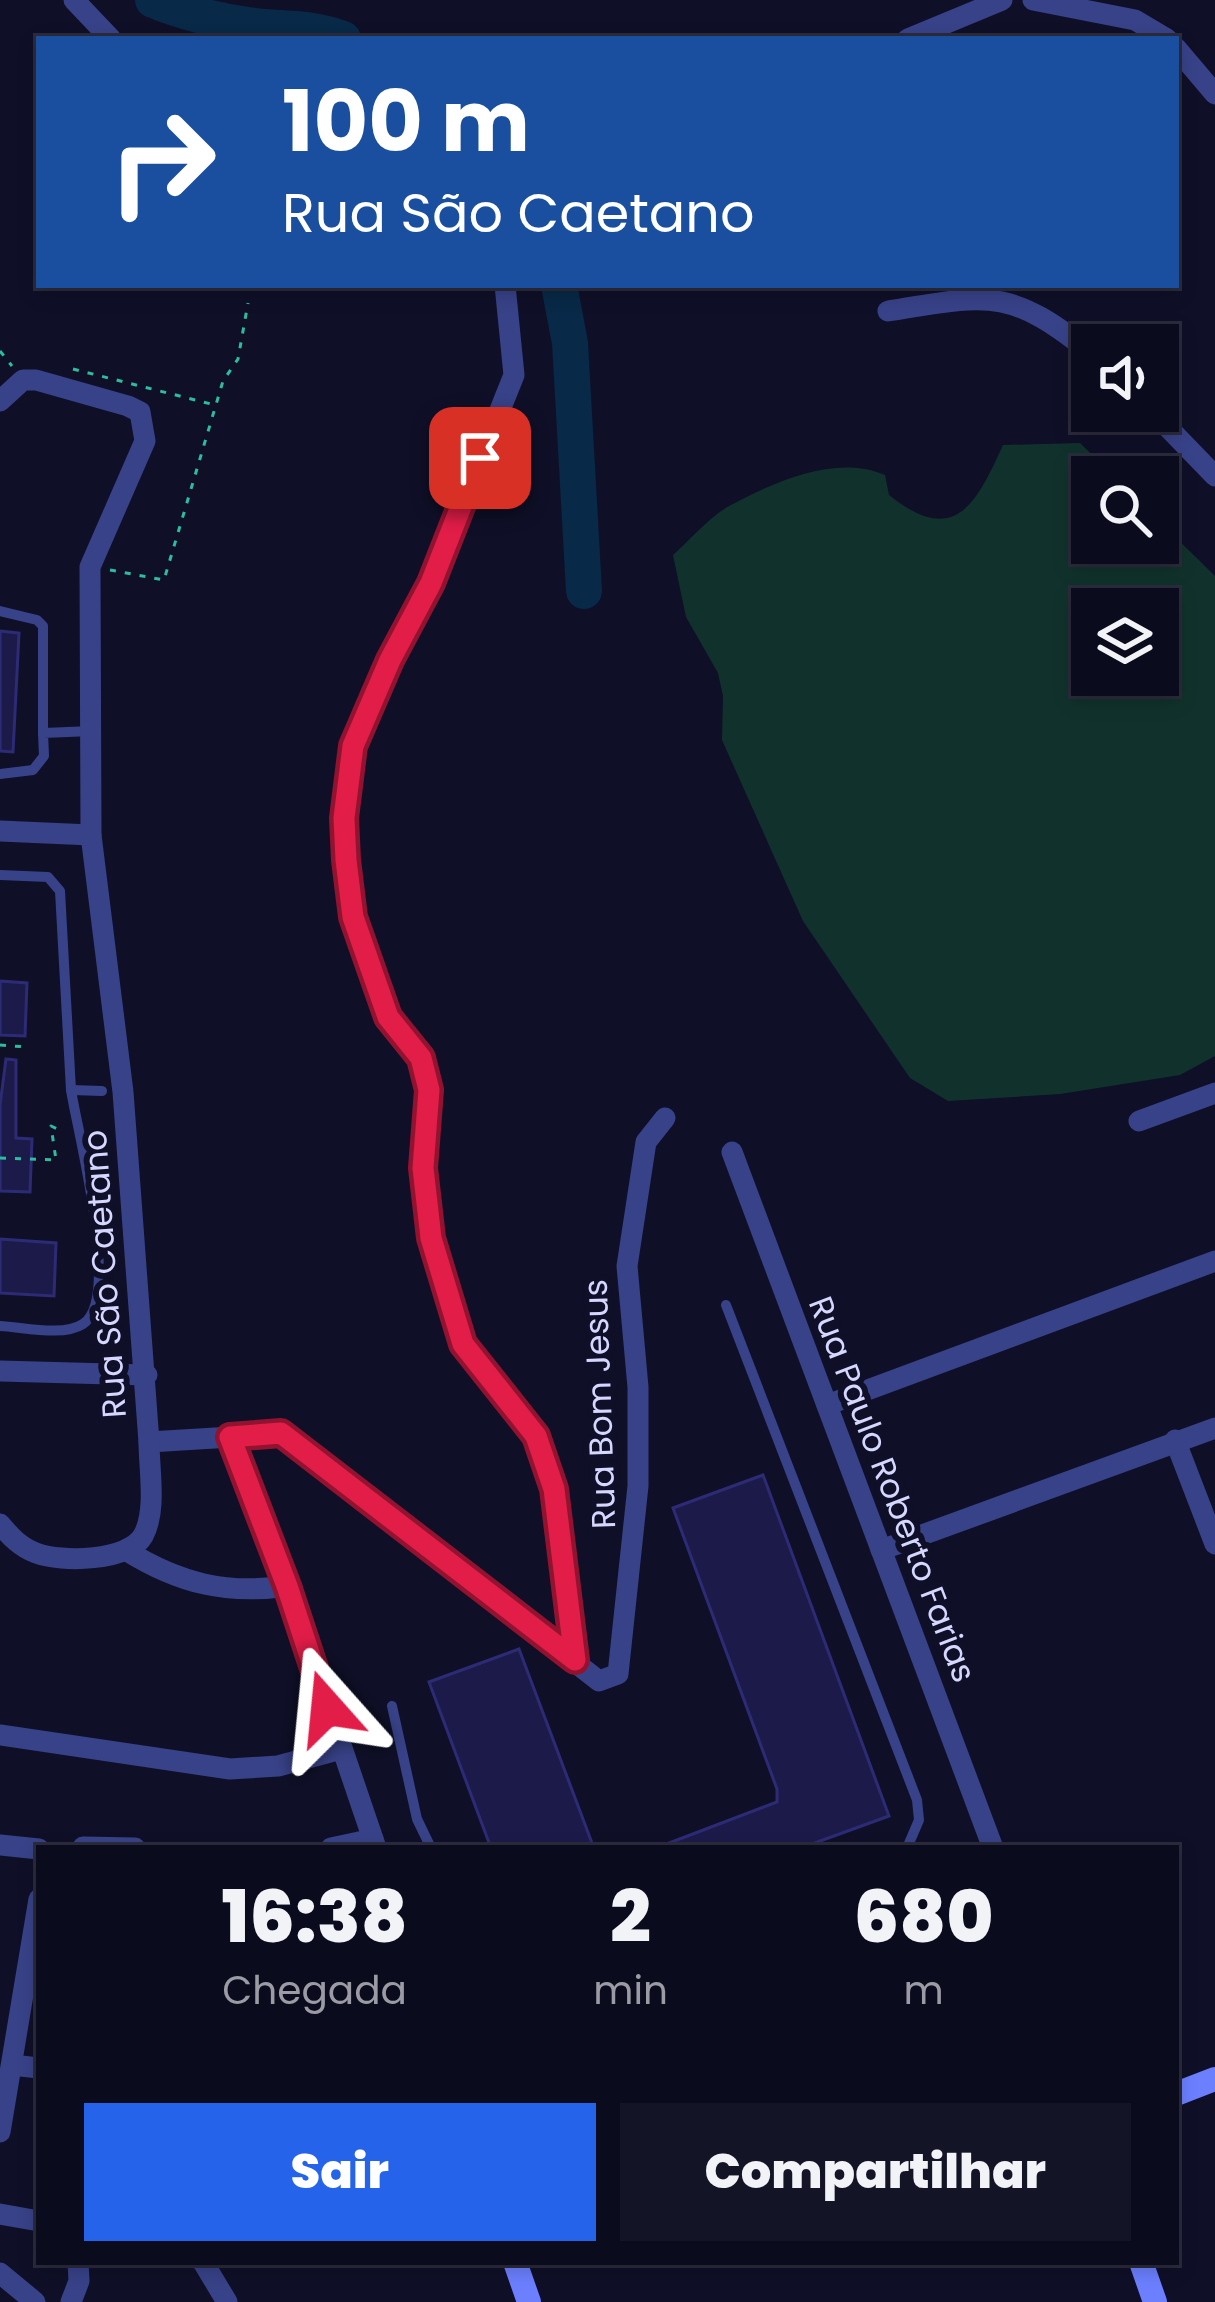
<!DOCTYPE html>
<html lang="pt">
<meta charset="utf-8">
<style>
body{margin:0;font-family:Poppins,sans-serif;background:#141427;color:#f1f3f6;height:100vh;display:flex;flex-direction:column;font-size:45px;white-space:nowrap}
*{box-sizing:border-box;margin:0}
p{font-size:39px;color:#9a9ba4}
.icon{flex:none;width:66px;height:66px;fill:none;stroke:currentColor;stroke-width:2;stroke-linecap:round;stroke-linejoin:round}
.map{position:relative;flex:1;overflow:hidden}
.drawer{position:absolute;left:36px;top:1845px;width:1143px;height:420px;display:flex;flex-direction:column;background:#0b0b1e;border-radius:0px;box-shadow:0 6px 18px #0003,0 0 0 3px #2b2b3c}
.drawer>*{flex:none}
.guide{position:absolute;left:36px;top:36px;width:1143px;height:252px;border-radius:0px;box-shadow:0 6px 18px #0003,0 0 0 3px #2b2b3c;background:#1a4fa0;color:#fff;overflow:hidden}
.buttons{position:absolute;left:1071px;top:324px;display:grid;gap:24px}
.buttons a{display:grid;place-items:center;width:108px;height:108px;border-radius:0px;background:#0b0b1e;box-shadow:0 6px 18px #0003,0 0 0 3px #2b2b3c;font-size:60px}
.pin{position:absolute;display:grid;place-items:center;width:102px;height:102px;color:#fff;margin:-51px;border-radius:24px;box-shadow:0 6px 18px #0006}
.me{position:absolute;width:132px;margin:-66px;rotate:342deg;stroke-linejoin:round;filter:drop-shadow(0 0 9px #0008)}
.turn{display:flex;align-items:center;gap:42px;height:252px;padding:0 48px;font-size:54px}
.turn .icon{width:156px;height:156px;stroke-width:2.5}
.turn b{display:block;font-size:84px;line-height:102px}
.eta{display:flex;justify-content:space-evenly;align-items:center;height:204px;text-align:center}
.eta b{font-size:72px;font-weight:800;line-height:84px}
.cta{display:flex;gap:24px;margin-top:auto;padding:24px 48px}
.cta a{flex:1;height:138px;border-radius:0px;background:#2563eb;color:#fff;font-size:48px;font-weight:800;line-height:138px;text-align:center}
.cta a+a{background:#141427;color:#f1f3f6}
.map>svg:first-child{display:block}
</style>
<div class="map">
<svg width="1215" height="2302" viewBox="0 0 1215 2302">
<rect width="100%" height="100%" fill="#0f0f28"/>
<path fill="#11322c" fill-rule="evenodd" d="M1080,443L1115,477H1092V543H1158V520L1215,576V1056L1180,1075L1060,1094L948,1101L910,1078L803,921L722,740L723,696L718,673L686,617L673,555C691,539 710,516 731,505C776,481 837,454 885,475L889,495C955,548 976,504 1003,445ZM1092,609H1158V675H1092Z"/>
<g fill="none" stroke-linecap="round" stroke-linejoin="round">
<g stroke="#082947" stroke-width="36">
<path d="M153,0C184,13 214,20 248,25C282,30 310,26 343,39"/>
<polyline points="559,285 570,343 584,591"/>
</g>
</g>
<g fill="#1c1a49" stroke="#2e2b76" stroke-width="3">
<polygon points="0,631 19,633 13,752 0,751"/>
<polygon points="0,981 27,983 25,1036 0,1035"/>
<polygon points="6,1059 16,1060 16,1138 32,1139 30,1192 0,1191 0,1105"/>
<polygon points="0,1239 56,1243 54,1296 0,1293"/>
<polygon points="763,1475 889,1816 801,1848 656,1848 777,1802 777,1789 673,1508"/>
<polygon points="519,1649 592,1843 577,1848 491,1848 429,1682"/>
</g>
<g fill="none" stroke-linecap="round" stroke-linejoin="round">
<g stroke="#2bbd9e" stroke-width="3" stroke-dasharray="6 9" stroke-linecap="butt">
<polyline points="0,351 12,366"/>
<polyline points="73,369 215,405"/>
<polyline points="110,570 164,580 223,381 238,359 248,303"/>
<polyline points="0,1045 26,1047"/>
<polyline points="0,1158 56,1160 51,1126 60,1130"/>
</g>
<g stroke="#384288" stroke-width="10">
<polyline points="0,611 37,620 43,626 43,733"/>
<polyline points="0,774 33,770 44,756 43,733 92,731"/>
<polyline points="0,875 48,877 60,891 71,1090"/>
<polyline points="726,1305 917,1800 919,1820 907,1848"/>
<path d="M0,1326C23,1327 63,1337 83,1324C122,1298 78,1135 71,1090L102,1091"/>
<polyline points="392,1706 417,1819 431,1848"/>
</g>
<g stroke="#384288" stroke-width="21">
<polyline points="74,0 111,39"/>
<polyline points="1033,0 1135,20 1167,39"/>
<polyline points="908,39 1002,0"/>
<polyline points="1176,48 1215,94"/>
<polyline points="505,285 514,375 431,583 390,660 353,746 344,818 346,860 353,917 388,1017 421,1058 429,1090 423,1169 431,1238 463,1344 536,1436 554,1489 575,1660"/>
<path d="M888,311C987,295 1009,286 1092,354"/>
<polyline points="0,401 23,380 36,380 128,406 140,412 145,441 90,567 91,835 123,1092 149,1442 281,1434 599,1681 618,1674 638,1486 638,1387 627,1266 646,1142 665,1118"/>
<polyline points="1152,411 1215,476"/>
<polyline points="0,831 91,835"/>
<polyline points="1139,1121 1215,1093"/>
<polyline points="732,1152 993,1848"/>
<polyline points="0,1371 147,1375"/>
<polyline points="827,1405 1215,1261"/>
<polyline points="230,1437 287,1586 376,1848"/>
<polyline points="1175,1440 1215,1544"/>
<path d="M0,1524C11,1537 20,1547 36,1553C62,1563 128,1561 143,1536C157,1511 149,1470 149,1442"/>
<polyline points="881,1550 1215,1428"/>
<path d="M127,1551C179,1583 226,1595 287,1586"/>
<polyline points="0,1735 230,1769 278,1766 341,1749"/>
<polyline points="0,1845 39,1849"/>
<polyline points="83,1847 135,1848"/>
<polyline points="331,1848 373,1839"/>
<polyline points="12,2065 39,2068"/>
<polyline points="0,2132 39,1899"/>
<polyline points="0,2214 39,2221"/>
<polyline points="203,2262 227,2302"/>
<polyline points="0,2273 35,2302"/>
<polyline points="71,2302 79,2281 78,2262"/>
</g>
<g stroke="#6c7fff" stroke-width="24">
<polyline points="1176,2094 1215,2079"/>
<polyline points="515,2262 529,2302"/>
<polyline points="1141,2262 1155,2302"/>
</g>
</g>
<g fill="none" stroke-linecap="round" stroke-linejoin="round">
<g stroke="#92132f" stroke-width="30">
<polyline id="route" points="327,1708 287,1586 230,1437 281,1433 575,1660 554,1489 536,1436 463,1344 431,1238 423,1168 429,1090 421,1058 388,1017 353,917 346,860 344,818 353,746 390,660 431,583 480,458"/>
</g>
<use href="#route" stroke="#e11d48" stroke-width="21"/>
</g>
<g text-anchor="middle" stroke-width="12" stroke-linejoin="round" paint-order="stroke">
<g font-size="33" fill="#d5d7ff" stroke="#0f0f28">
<text transform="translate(104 1274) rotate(-94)" y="12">Rua São Caetano</text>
<text transform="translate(599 1404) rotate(-92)" y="12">Rua Bom Jesus</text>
<text transform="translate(893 1489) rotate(69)" y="12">Rua Paulo Roberto Farias</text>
</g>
</g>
</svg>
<div class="buttons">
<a><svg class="icon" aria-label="sound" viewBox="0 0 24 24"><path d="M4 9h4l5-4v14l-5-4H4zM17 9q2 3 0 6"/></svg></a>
<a><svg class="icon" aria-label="search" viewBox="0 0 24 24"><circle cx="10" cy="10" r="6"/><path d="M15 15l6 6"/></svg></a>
<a><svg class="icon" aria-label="layers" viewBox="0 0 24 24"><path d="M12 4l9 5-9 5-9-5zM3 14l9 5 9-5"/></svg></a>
</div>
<div class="pin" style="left:480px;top:458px;background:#d93025"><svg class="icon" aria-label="arrive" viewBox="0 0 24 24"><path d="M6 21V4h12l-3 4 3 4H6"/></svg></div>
<svg class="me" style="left:327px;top:1708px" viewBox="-20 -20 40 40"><path d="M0-17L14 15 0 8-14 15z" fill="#e11d48" stroke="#fff" stroke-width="4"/></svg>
<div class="guide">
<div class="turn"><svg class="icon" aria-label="right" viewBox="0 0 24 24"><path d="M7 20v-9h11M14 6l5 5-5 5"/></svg><div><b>100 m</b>Rua São Caetano</div></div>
</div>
<section class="drawer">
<div class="eta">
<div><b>16:38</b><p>Chegada</p></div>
<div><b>2</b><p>min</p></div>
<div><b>680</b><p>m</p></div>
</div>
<div class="cta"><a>Sair</a><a>Compartilhar</a></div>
</section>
</div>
